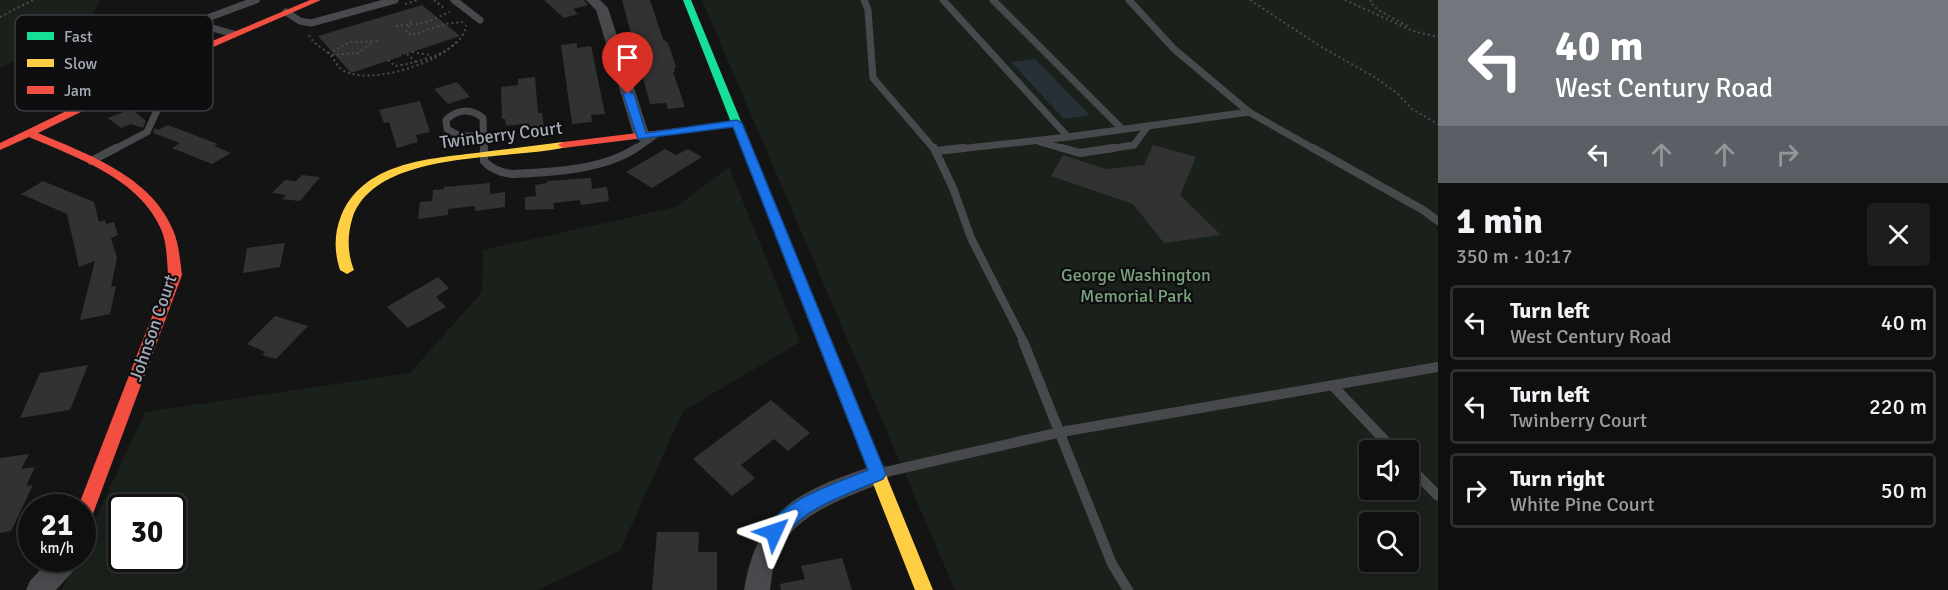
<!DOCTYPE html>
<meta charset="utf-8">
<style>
body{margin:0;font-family:Signika,sans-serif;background:#1d1d1d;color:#f1f3f6;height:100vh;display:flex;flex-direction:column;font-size:22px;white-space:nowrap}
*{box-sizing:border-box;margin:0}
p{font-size:20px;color:#9b9c9e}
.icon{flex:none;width:33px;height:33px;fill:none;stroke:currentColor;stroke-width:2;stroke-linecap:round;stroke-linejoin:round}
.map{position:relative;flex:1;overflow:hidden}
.details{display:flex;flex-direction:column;background:#0f0f0f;width:510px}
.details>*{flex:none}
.hud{background:#72767d;color:#fff;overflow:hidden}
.buttons{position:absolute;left:1359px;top:440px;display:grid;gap:12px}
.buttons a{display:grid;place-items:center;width:60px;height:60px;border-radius:6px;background:#0f0f0f;box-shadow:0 3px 9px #0003,0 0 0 2px #2f2f2f;font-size:30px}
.speed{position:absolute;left:18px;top:494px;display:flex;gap:12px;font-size:30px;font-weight:700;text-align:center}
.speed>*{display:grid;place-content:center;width:78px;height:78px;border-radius:50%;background:#0f0f0f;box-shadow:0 3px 9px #0003,0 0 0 2px #2f2f2f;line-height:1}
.speed small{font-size:15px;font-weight:400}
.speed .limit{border:3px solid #111;border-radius:9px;background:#fff;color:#111}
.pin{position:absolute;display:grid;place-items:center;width:51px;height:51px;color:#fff;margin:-62px -26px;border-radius:50% 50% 50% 0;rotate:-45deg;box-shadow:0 0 6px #0007}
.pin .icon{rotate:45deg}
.me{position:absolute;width:66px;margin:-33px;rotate:48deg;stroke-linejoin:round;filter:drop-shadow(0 0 4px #0008)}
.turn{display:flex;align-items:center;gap:21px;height:126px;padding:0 18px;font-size:27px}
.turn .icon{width:78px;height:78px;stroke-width:2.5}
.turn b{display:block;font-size:42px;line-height:51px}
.lanes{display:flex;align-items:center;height:57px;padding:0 18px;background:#0003;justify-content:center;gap:30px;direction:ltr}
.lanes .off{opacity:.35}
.round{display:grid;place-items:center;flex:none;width:63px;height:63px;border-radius:6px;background:#1d1d1d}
.summary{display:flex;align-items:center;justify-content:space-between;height:102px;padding:0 18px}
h1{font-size:36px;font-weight:700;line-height:45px}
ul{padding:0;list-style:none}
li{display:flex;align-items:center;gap:18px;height:75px;margin:0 12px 9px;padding:0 6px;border:3px solid #2f2f2f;border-radius:6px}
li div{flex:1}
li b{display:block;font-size:22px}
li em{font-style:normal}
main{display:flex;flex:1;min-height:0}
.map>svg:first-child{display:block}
</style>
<main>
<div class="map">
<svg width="1438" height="590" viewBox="0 0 1438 590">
<rect width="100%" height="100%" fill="#141414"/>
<g fill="#1a211b" fill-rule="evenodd">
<polygon points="0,0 101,0 83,31 0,68"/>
<path d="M702,0H1438V590H955ZM1370,450H1408V489H1370ZM1370,522H1408V561H1370Z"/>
<path d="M729,167L800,342L683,411L620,551L537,590H62L77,558H82L83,546L145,412L410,373L482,292L483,250L676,207ZM122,507H172V558H122Z"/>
</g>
<polygon fill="#272f37" points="1035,59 1090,115 1064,119 1011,62"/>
<g fill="#323233">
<polygon points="544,0 584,0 588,5 573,9 578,14 564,18"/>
<polygon points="622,0 650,0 663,39 668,43 676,67 674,68 675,72 673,72 685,107 668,109 666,103 650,104"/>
<polygon points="422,5 460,36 403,55 401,53 402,56 351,73 318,36"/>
<polygon points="577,43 577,48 591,46 605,114 591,115 592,122 572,124 561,45"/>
<polygon points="535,77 538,113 542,113 544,128 521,131 521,124 506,126 505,119 502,119 501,87 518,85 518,79"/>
<polygon points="457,82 470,97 448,104 434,89"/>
<polygon points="420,101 430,132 416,135 418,142 397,148 389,122 384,123 379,110"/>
<polygon points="131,109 146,121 143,128 131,124 121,128 108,118"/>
<polygon points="168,125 218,144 214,146 231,153 212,164 172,148 180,143 153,133 155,128 158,130"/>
<polygon points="1153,145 1196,157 1180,195 1221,235 1164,243 1133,204 1051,176 1063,155 1106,169 1144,165"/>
<polygon points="665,149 676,155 688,149 702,157 652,188 626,172"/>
<polygon points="302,175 320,177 300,201 282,199 286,195 272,193 285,180 296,181"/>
<polygon points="591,178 592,189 607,187 609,201 581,205 580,200 553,203 554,209 525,210 525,197 536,196 535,185 547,183 547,181"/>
<polygon points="43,181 94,202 99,222 105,220 106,224 114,222 118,235 111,238 117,258 111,287 116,286 110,314 80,320 95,261 79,267 67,214 21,194"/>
<polygon points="490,183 490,194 505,192 505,207 475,211 475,206 448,209 448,215 418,219 420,202 432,201 433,190 444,189 444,187"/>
<polygon points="285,243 280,267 243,273 247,248"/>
<polygon points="438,277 449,288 436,297 446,307 408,328 387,307"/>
<polygon points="275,316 308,326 276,359 262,355 265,352 247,344"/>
<polygon points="88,365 70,410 20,418 40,373"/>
<polygon points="771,400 810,433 788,451 774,439 741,465 755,478 732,496 693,459"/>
<polygon points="29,454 21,469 35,467 26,486 33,485 11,531 0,533 0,458"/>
<polygon points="657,532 699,532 698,552 717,552 717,590 652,590"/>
<polygon points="842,558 852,590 781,590 780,584 805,579 801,566"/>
</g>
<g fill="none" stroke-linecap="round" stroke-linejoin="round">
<g stroke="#4a4b4f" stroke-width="2" stroke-dasharray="2 3" stroke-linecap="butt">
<polyline points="434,0 444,8"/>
<polyline points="1250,0 1320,46 1376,78 1397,93 1412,109 1438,124"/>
<polyline points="1345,0 1413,31 1438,37"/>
<polyline points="1371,0 1370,2 1378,10 1409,27"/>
<polyline points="405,4 418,0"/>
<polyline points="0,17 33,0"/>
<polyline points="411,21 406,32 412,35 445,24 463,22"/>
<polyline points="396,26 424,23 450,12"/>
<path d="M309,35C313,44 322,47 329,54C335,59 337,68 344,71C371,85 437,64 456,42"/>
<polyline points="412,52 430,55"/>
<polyline points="328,53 351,42 378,41"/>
<polyline points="407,54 417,63"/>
<polyline points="332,55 358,53 372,43"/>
<path d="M388,60L395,66C417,63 463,52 466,25"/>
</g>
<g stroke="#48494d" stroke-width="7">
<polyline points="454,0 480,20"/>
<polyline points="864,0 868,10 873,78 935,150"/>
<polyline points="943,0 1068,137"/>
<polyline points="993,0 1122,129"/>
<polyline points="1129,0 1174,49 1249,112 1316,150"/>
<polyline points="286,12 300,21 311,23 395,0"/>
<polyline points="194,23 256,0"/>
<polyline points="194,23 234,34"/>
<path d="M483,136H460L447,129L446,120C457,109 471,108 483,118L484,150"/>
<polyline points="1040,142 1068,150"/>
<polyline points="113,150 147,132 159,106 116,90"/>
<polyline points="634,150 654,136"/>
<polyline points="949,150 1068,137 1249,112"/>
<polyline points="1102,150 1134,145 1148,126"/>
</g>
<g stroke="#48494d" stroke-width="8">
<path d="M484,148V161C492,170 501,173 513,174C552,172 603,170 636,148"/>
<polyline points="934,148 953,188 971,238 1024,342"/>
<polyline points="1062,148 1080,153 1113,148"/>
<polyline points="1313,148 1423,210 1438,221"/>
<polyline points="936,151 963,148"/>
<polyline points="91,161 116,148"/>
</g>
<g stroke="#48494d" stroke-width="10">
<polyline points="1023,341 1112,564 1128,590"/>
<polyline points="1333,386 1394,450"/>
<polyline points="1408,465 1438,496"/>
<polyline points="881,473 1061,432 1438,367"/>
</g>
<g fill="#48494d" fill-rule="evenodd">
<polygon points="586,0 600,0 608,8 650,137 648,140 642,142 634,137 596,10"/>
<path d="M878,464L886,467L890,474L886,481C850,497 798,511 779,550C773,562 772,576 770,590H744C758,505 803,490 878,464Z"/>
<polygon points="51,558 81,558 77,567 56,590 26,590 30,581"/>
</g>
<polygon fill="#16e098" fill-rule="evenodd" points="683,0 691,0 815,301 813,304 808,306 801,301"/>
<g fill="#ffcf43" fill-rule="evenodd">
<path d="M563,142L568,145L567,147C507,161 379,149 353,216C347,235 347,252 354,270L347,274L340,270C334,251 334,234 341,216C363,163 426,159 476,153C505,149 534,146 563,142Z"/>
<polygon points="808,296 815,301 933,590 915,590 801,301"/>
</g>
<g fill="#f24e42" fill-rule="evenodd">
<path d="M310,0H321L211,48L38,133C87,154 151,176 173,230C179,244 180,260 182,275L91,519L88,525L82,527V507H78L168,275C167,260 167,243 161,229C139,178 75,157 29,137L0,150V143L205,44Z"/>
<polygon points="737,121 742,124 741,126 563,148 558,145 563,142"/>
</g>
</g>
<path fill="#1a73e8" stroke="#114b97" stroke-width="1.5" d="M628,91L634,94L646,133L737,120L742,123L886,474L883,479C860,489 833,498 811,512C798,519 788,535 774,540L768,537L765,532C779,500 838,483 868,470L733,127L638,139L623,94Z"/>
<g text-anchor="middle" stroke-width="4.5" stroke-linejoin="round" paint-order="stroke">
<g font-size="18" fill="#a4aab6" stroke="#0e0e10">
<text transform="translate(501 135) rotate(-7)" y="6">Twinberry Court</text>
<text transform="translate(153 328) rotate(-71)" y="6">Johnson Court</text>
</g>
<g font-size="18" fill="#7aa37c" stroke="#0e0e10">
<text x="1136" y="281">George Washington<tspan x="1136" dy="21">Memorial Park</tspan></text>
</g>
</g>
<rect x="15" y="15" width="198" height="96" rx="9" fill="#0e0e10" stroke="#3b3d42" stroke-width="1.5"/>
<rect x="27" y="32" width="27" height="8" fill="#16e098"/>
<rect x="27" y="59" width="27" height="8" fill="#ffcf43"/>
<rect x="27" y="86" width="27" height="8" fill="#f24e42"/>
<g font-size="16" fill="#a4aab6">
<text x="64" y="42">Fast</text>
<text x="64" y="69">Slow</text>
<text x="64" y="96">Jam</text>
</g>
</svg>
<div class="buttons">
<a><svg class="icon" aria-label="sound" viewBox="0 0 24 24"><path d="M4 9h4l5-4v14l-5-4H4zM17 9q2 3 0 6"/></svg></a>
<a><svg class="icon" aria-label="search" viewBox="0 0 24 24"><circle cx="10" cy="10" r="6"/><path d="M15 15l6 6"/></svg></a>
</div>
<div class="speed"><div>21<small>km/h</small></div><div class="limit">30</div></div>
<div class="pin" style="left:628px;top:94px;background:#d93025"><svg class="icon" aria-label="arrive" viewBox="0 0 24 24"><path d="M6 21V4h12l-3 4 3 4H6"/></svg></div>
<svg class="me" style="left:774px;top:532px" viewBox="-20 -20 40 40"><path d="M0-17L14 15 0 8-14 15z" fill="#1a73e8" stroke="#fff" stroke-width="4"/></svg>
</div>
<section class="details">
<div class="hud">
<div class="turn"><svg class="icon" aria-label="left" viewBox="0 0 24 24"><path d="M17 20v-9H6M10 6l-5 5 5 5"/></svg><div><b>40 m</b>West Century Road</div></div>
<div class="lanes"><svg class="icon" aria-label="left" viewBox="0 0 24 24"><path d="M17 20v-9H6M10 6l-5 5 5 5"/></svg><svg class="icon off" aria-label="ahead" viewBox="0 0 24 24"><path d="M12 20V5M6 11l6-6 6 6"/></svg><svg class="icon off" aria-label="ahead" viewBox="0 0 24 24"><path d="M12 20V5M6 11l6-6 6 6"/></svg><svg class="icon off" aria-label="right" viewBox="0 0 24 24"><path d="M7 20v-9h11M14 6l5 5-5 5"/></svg></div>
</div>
<div class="summary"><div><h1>1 min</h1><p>350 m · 10:17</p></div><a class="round"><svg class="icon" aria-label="close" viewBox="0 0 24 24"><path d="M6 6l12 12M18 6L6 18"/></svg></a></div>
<ul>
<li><svg class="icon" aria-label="left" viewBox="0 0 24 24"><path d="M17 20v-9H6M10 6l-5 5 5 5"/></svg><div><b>Turn left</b><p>West Century Road</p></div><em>40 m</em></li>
<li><svg class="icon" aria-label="left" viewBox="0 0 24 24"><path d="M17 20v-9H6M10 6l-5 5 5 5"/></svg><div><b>Turn left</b><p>Twinberry Court</p></div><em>220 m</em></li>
<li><svg class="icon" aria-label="right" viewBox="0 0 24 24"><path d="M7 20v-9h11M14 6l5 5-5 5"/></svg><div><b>Turn right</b><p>White Pine Court</p></div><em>50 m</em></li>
</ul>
</section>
</main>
